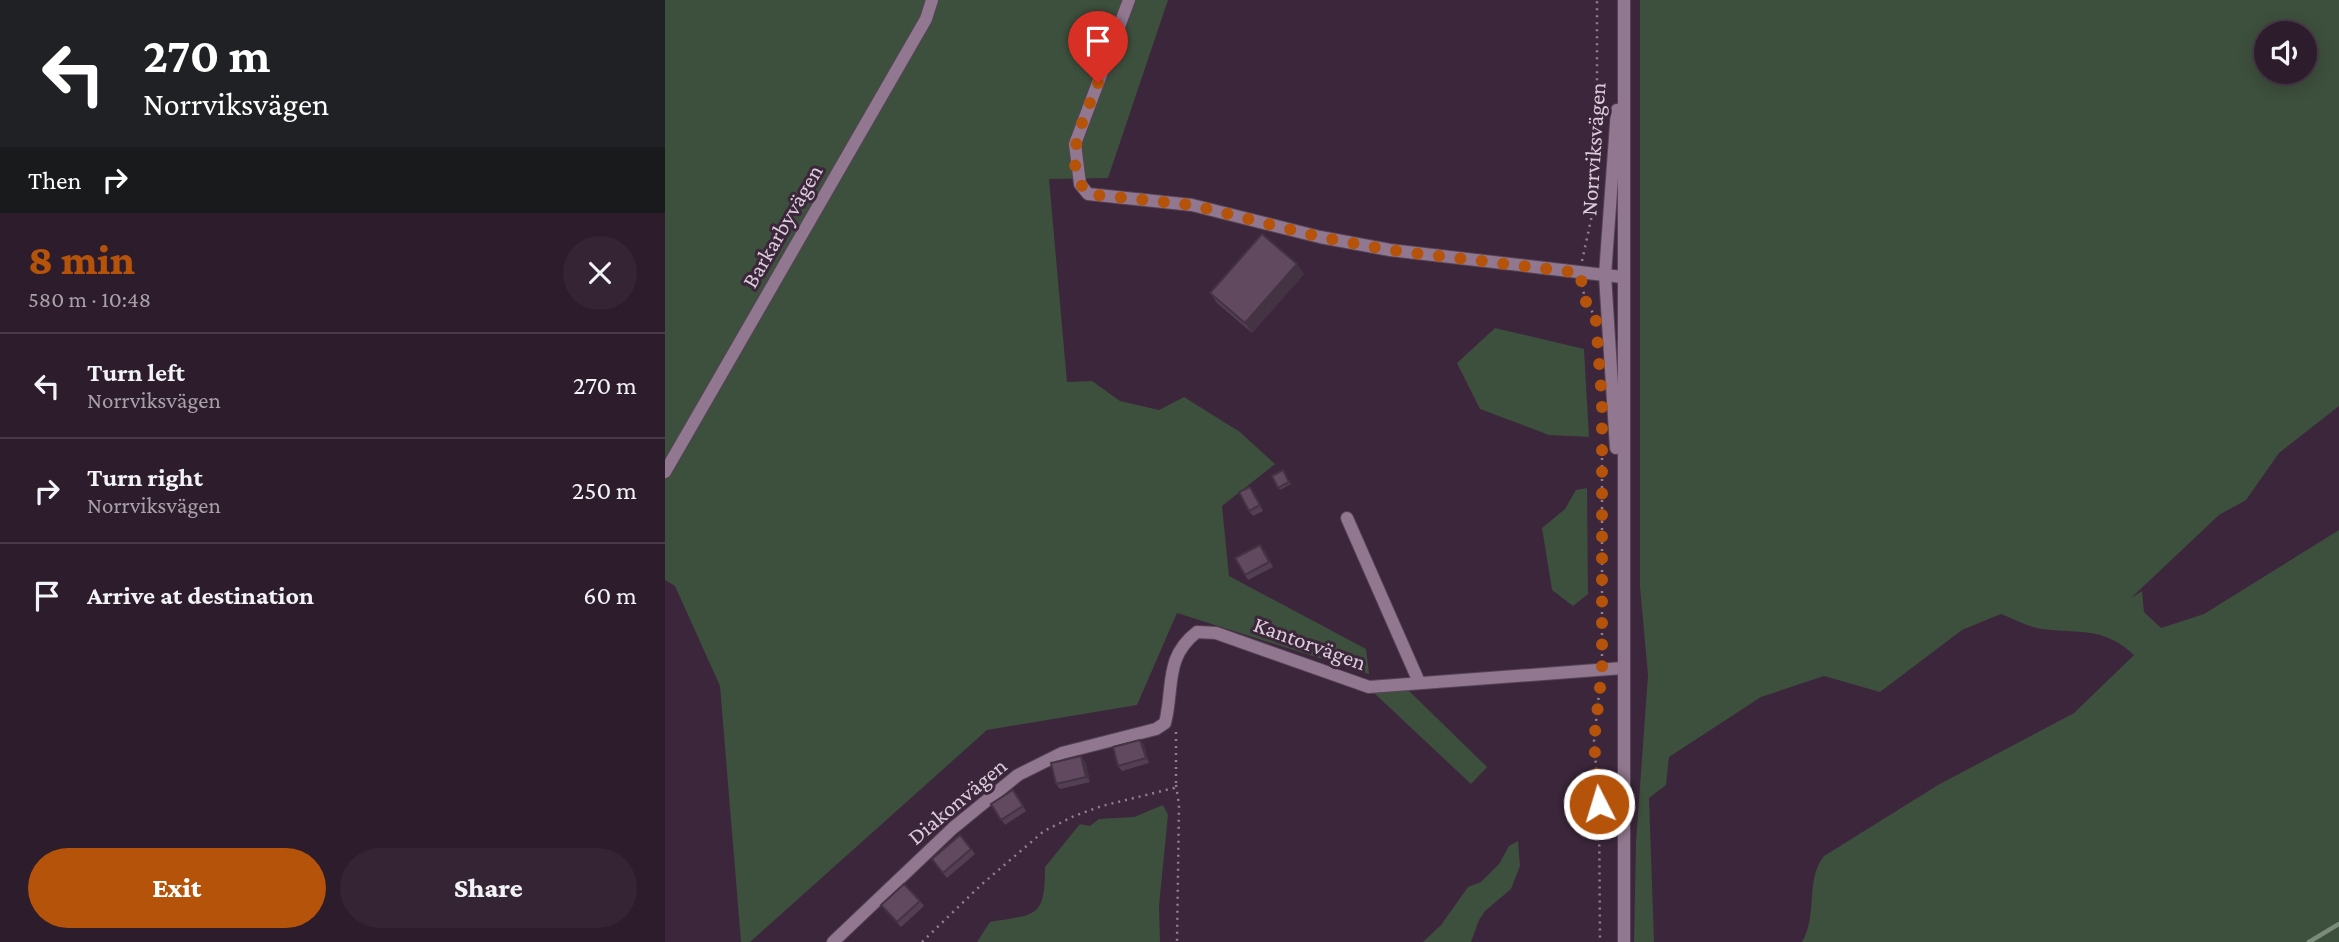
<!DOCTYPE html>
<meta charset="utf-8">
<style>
body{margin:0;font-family:"Crimson Pro",serif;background:#352534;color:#f1f3f6;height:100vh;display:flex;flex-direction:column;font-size:26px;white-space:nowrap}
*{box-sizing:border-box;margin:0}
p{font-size:23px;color:#a7a1a9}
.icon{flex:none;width:38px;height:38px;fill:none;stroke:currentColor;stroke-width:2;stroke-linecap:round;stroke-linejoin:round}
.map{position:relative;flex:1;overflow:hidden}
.sheet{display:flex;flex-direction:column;background:#2d1c2c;width:665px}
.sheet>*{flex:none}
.guide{background:#202124;color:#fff;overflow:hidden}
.buttons{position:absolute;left:1589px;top:21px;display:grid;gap:14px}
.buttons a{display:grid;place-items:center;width:63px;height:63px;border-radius:50%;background:#2d1c2c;box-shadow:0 4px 18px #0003,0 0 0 2px #483a48;font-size:35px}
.pin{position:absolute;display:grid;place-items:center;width:60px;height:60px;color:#fff;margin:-72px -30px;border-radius:50% 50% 50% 0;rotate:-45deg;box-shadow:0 0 7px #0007}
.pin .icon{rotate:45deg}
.me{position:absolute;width:77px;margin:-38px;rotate:355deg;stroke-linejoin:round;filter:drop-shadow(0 0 5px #0008)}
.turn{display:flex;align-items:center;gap:24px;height:147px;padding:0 28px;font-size:32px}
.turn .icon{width:91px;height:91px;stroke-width:2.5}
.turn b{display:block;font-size:49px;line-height:60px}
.then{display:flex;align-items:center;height:66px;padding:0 28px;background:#0003;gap:14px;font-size:26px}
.round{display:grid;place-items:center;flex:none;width:74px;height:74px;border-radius:37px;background:#352534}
.overview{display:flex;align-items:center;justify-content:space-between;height:119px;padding:0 28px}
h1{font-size:42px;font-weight:800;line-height:52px;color:#b45309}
.cta{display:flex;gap:14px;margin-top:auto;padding:14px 28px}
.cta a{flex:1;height:80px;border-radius:42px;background:#b45309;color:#fff;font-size:28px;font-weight:800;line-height:80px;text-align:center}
.cta a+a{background:#352534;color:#f1f3f6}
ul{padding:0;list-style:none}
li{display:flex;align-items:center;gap:21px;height:105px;padding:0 28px;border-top:2px solid #483a48}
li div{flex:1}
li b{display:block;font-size:26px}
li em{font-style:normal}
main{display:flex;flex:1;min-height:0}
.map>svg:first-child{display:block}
</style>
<main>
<section class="sheet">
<div class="guide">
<div class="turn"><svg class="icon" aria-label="left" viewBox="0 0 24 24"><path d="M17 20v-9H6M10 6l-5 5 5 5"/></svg><div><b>270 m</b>Norrviksvägen</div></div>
<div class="then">Then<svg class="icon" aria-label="right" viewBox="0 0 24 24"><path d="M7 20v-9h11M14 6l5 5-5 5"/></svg></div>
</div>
<div class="overview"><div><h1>8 min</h1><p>580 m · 10:48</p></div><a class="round"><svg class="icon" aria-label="close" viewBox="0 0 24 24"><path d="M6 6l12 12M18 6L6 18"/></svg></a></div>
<ul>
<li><svg class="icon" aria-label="left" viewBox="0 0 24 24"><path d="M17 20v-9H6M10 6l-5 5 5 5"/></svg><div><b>Turn left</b><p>Norrviksvägen</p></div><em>270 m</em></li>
<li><svg class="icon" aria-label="right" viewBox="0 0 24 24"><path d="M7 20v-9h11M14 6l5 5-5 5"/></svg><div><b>Turn right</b><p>Norrviksvägen</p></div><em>250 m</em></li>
<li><svg class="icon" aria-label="arrive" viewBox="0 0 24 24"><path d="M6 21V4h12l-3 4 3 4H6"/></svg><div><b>Arrive at destination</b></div><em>60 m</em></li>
</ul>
<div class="cta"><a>Exit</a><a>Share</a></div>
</section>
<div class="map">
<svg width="1674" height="942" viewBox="0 0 1674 942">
<rect width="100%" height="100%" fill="#3c263b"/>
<g fill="#3d4f3d" fill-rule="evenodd">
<polygon points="0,0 503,0 443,178 384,179 402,382 427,381 455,401 494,410 519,397 575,432 610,464 557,506 564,576 701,649 704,674 512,613 472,705 322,730 85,942 76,942 55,686 10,586 0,580"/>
<path d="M975,0H1674V406L1614,453L1581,500L1554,515L1466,598L1477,591L1479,612L1496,628L1539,614L1674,530V942H1137C1153,916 1140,879 1159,856L1273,785L1409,713L1469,655C1438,626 1414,634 1377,629C1363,627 1349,619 1336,614L1297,630L1215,692L1159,676L1096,697L1004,757L1001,785L984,798L989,942H969L971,842L983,675L975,587ZM1601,33H1640V72H1601Z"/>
<polygon points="830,328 919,349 924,437 884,435 815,409 792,363"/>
<polygon points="922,488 923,594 908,606 887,590 877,528 900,509 911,490"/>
<polygon points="738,685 822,767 806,784 708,692"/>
<path d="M498,805L503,815L494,906L495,942H312L325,922C371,914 380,919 380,867L415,824L425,826L434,819L469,817Z"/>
<polygon points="853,841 855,866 846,889 820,911 814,920 806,942 758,942 776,925 803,887 816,882 834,864 844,846"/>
</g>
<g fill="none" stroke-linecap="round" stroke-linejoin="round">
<polyline stroke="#7a8b7a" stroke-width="4.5" points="1644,942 1674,924"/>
<g stroke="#564456" stroke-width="14">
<g id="minor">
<polyline points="464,0 410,144 415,184 423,194 527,205 655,237 725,250 957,277"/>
<polyline points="959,0 959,942"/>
<polyline points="951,448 940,275 952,110"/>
<polyline points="0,472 261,19 267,0"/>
<polyline points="682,518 754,682"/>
<path d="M168,942L288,828L353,775L397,753L491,729L500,723C509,688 499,657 532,632L551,633L704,687L958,668"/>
</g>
</g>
<g stroke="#928091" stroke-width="2.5" stroke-dasharray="2 5" stroke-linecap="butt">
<polyline points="917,261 927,215 932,127 932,0"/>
<polyline points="917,285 921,304 929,314"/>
<polyline points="937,656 937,442"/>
<polyline points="935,684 929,741 934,804 935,942"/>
<polyline points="511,785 514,805 512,942"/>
<polyline points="257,942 316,885 379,831 409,816 437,806 509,788 511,783 511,730"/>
</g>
<use href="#minor" stroke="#917890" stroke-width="12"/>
</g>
<g fill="#533f53">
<polygon points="639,274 587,333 552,303 545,293"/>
<polygon points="618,470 626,484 615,490 607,476"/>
<polygon points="588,492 598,511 588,516 584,511"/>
<polygon points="599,550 608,567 583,580 580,575"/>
<polygon points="475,740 479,745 484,763 457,771 453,766"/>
<polygon points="420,761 425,782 395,789 391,784"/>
<polygon points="348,790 361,811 340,825 326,804"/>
<polygon points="306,849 310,854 282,878 270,864"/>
<polygon points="255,901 259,906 236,927 216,905"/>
</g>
<g fill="#443343">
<polygon points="632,264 639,274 587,333 580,323"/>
<polygon points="475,740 479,745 484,763 481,758"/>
<polygon points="416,756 420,761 425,782 421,777"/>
</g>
<g fill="#614960" stroke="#443343" stroke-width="2">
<polygon points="597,234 632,264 580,323 545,293"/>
<polygon points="618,470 624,482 613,488 607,476"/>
<polygon points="585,487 595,505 584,511 574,492"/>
<polygon points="595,545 604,562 580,575 570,558"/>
<polygon points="475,740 481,758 453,766 448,747"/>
<polygon points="416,756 421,777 391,784 386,763"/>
<polygon points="348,790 358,806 336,820 326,804"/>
<polygon points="295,835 306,849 278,873 267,859"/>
<polygon points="239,884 255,901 232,922 216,905"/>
</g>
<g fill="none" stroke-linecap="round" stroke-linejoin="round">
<path stroke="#b45309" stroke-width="12" stroke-dasharray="0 21.6" d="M433,83C420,117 394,162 423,194L527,205L655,237L724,250L916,273L917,294L931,321L937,400V670L929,741L934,804"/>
</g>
<g text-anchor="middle" stroke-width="6" stroke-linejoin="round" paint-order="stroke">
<g font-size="23" fill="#dbcdda" stroke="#3c263b">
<text transform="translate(928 149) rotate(-86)" y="8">Norrviksvägen</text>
<text transform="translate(117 226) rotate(-60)" y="8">Barkarbyvägen</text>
<text transform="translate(645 643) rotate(20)" y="8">Kantorvägen</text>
<text transform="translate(292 801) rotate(-40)" y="8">Diakonvägen</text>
</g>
</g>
</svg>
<div class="buttons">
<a><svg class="icon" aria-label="sound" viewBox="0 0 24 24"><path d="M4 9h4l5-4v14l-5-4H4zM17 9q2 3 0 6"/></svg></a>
</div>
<div class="pin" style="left:433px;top:83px;background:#d93025"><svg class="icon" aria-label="arrive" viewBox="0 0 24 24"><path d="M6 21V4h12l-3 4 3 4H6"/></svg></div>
<svg class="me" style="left:934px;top:804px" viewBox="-20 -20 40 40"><circle r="17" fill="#b45309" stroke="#fff" stroke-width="3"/><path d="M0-11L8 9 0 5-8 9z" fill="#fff"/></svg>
</div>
</main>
